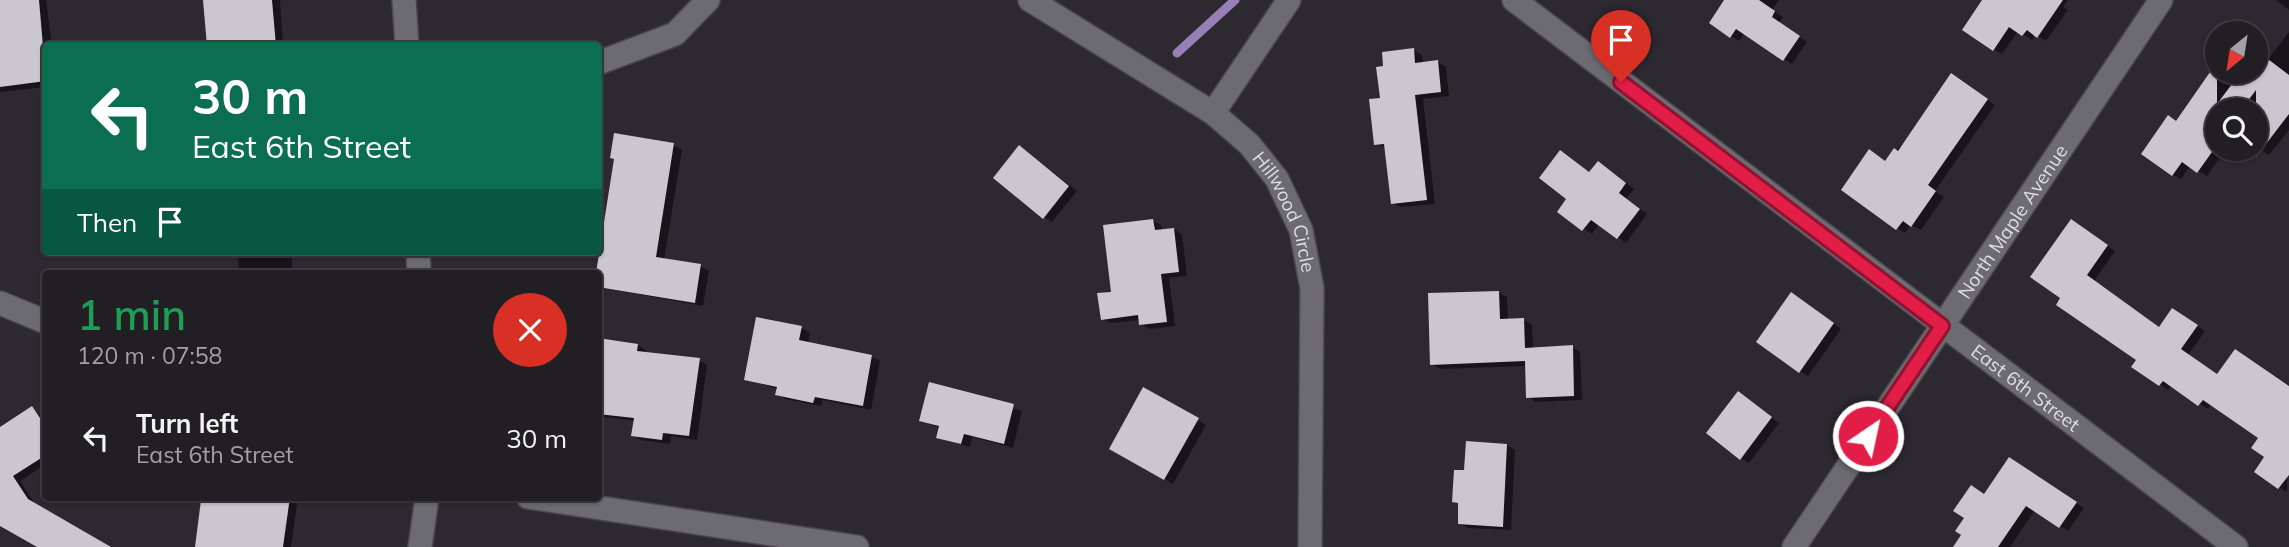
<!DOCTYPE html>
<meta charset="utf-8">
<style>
body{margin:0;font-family:Mulish,sans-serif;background:#29272c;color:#f1f3f6;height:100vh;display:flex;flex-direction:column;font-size:26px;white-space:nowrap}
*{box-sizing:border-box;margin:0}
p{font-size:23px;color:#a2a2a6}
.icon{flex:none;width:38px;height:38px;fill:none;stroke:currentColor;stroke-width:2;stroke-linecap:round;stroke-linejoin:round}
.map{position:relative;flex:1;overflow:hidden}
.panel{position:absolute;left:42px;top:270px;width:560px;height:231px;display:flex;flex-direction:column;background:#211f24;border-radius:7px;box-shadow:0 2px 5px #0004,0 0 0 2px #3e3d41}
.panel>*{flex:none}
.top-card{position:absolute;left:42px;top:42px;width:560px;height:214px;border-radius:7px;box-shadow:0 2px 5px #0004,0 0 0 2px #3e3d41;background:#0b6e4f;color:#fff;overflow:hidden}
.needle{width:46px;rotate:210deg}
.tools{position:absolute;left:2205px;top:21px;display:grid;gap:14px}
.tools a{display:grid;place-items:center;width:63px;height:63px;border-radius:50%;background:#211f24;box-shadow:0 2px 5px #0004,0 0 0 2px #3e3d41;font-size:35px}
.pin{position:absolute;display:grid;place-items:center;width:60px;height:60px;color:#fff;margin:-72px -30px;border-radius:50% 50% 50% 0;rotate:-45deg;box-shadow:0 0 7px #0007}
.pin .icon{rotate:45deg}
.me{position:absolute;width:77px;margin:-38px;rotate:34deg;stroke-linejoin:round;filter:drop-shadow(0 0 5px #0008)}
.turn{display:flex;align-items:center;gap:24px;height:147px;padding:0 35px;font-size:32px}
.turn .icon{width:91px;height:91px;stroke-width:2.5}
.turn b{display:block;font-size:49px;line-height:60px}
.then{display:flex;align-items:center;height:66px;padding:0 35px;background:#0003;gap:14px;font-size:26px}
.round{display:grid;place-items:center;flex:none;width:74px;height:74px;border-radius:37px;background:#29272c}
.summary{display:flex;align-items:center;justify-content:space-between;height:119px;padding:0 35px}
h1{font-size:42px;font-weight:600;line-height:52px;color:#1e9e55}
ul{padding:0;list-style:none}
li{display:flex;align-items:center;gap:21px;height:98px;padding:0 35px}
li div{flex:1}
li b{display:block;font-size:26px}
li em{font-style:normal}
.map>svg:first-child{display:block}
</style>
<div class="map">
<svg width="2289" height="547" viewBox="0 0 2289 547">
<rect width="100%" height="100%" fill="#2c2930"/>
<g fill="#0007">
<polygon points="0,0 46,0 52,46 46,46 46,87 0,92"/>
<polygon points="205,0 280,0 283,46 208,46"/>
<polygon points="1727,0 1779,0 1772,10 1783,17 1779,23 1807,42 1792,64 1745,33 1739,41 1731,36"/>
<polygon points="1984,0 2068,0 2063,7 2068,10 2046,41 2035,34 2032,40 2018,31 2002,54 1993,49"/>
<polygon points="2276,0 2289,0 2289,10"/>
<polygon points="2289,32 2289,130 2269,155 2256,146 2256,110 2217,110 2217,149 2226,149 2207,176 2190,166 2181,179 2173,175 2177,122 2213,71 2205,65 2217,49 2217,72 2256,72 2257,53 2268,59"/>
<polygon points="1413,50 1422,55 1423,64 1438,62 1446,67 1449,96 1423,99 1435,204 1401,207 1393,203 1387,148 1375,144 1382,100"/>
<polygon points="1959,80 1995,105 1935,191 1944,197 1921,230 1911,225 1905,233 1897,228 1886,162"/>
<polygon points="673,145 682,150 664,260 700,266 709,271 703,306 598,287 597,273"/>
<polygon points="1027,152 1077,191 1052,222 1044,217"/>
<polygon points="1607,168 1634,189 1626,199 1647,214 1626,243 1599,224 1592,234 1559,212 1591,174"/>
<polygon points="1153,221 1161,225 1162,231 1174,229 1182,234 1187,276 1169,278 1175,326 1149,329 1141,324 1140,320 1111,323 1102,319"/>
<polygon points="2079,226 2115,251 2094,281 2160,328 2181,315 2205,331 2188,355 2218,376 2244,356 2289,385 2287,492 2279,487 2261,437 2212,403 2208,409 2172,385 2168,390 2134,366 2138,360 2062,298"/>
<polygon points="238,252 292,252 292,273 239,273"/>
<polygon points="1498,292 1507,297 1508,320 1524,320 1532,325 1533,349 1572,347 1580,352 1582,400 1536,402 1528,397 1527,366 1440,369 1432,364"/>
<polygon points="1800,299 1841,329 1808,376 1800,371"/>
<polygon points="802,328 810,333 808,344 872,357 880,361 871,410 823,400 821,406 785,399 777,394 778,389 746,379"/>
<polygon points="598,340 638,345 646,350 645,353 699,360 707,365 697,440 671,436 670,444 641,440 633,435 635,421 598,416"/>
<polygon points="930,384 1022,411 1013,448 972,437 970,447 938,437 940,428 921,420"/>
<polygon points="1144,390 1206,425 1173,484 1111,449"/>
<polygon points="1746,398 1779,423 1749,463 1741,458"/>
<polygon points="32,408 46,421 46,464 20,481 36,506 95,547 40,547 0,524 0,429"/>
<polygon points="1507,445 1515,450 1511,530 1468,528 1459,523 1460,505 1454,501 1466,472"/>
<polygon points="2018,464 2084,508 2068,531 2035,510 2010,547 1956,547 1985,495"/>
<polygon points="211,497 273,497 297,504 291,547 197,547"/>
</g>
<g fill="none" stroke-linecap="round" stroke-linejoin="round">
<polyline stroke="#9680b6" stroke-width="9" points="1177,53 1235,0"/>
</g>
<g fill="#cac7d0">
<polygon points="0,0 39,0 46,81 0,87"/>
<polygon points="203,0 272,0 276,46 207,46"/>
<polygon points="1724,0 1759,0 1775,11 1772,17 1800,36 1783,61 1736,29 1730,38 1709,23"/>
<polygon points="1982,0 2063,0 2037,38 2027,30 2022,36 2009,27 1993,51 1962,30"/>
<polygon points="1414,48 1415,63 1438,60 1441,92 1415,95 1427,200 1391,204 1384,144 1374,145 1369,99 1380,98 1376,67 1383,66 1382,52"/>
<polygon points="2256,50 2289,75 2289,114 2256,157 2256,90 2241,110 2217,110 2217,145 2197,173 2182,162 2172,176 2141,154 2168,115 2176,121 2217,62 2217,104 2241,72 2256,72"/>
<polygon points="1951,73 1988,99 1928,185 1936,191 1911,227 1903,221 1896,230 1841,190 1869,149 1885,161 1894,148 1898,151"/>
<polygon points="614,133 674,143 656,257 701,264 695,303 598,287 598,273 596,273 614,159 610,158"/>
<polygon points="1019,145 1069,186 1043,219 993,178"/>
<polygon points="1560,150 1589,172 1598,161 1626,183 1619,193 1640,209 1617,239 1591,220 1582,231 1557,212 1566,199 1539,178"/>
<polygon points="1153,219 1155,230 1174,228 1179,272 1161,274 1167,322 1139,325 1138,315 1101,320 1097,293 1111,292 1103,225"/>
<polygon points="2071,219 2108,245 2087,275 2159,327 2172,308 2198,325 2181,349 2217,374 2235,349 2289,386 2289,475 2278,489 2254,472 2264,457 2251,448 2258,438 2203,400 2198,406 2163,381 2159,386 2131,367 2136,360 2056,305 2060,298 2030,277"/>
<polygon points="1499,291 1500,319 1524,318 1525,348 1573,345 1574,396 1526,398 1525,361 1430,365 1428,293"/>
<polygon points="1791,292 1834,323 1799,373 1756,342"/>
<polygon points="756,317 802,326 799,340 872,355 863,406 815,397 813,403 775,395 777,387 744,380"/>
<polygon points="598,338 638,344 637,351 700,358 689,436 663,433 662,440 631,436 634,418 598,414"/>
<polygon points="929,382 1014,404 1004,444 964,434 961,444 936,438 939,426 919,421"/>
<polygon points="1143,387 1199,418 1164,480 1109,449"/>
<polygon points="1738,391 1772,417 1740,460 1706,433"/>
<polygon points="32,406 46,427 46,455 13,476 28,499 111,547 37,547 0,526 0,427"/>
<polygon points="1466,441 1507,444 1503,527 1458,524 1458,503 1452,502 1454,470 1464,470"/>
<polygon points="2009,457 2077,502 2059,528 2026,506 1998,547 1953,547 1961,535 1955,531 1964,518 1953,511 1971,485 1984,494"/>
<polygon points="209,497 290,497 283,547 195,547 201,500 208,501"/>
</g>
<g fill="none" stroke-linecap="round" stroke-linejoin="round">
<g stroke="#49474d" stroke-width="26">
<g id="street">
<polyline points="404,0 407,46"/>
<path id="s1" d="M1030,0L1213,113L1249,144L1277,179L1301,230L1312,288L1310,547"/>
<path id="s2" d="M1514,0L2236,547"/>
<polyline points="598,63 675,34 708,0"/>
<polyline points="1213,113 1289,0"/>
<polyline points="418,252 419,273"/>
<polyline points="0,303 46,322"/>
<polyline points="528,497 857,547"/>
<polyline points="420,547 427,497"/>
<path id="s3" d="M1794,547L2161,0"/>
</g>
</g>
<use href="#street" stroke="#6d6b72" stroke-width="23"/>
</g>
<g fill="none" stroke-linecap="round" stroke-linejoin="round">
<g stroke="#92132f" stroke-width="18">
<polyline id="route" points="1621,82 1942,326 1868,436"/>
</g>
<use href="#route" stroke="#e11d48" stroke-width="12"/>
</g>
<g text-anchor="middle" stroke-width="7" stroke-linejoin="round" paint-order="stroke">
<g font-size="19" fill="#dfdee2" stroke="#141316">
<text dy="7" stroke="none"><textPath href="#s1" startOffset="341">Hillwood Circle</textPath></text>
<text dy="7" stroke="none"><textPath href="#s3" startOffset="392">North Maple Avenue</textPath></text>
<text dy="7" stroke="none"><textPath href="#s2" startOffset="642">East 6th Street</textPath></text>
</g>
</g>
</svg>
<div class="tools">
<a><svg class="needle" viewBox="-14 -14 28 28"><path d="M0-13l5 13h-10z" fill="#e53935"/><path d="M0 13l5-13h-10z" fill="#a2a2a6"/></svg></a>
<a><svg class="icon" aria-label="search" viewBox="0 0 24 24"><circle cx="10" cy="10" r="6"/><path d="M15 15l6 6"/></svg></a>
</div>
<div class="pin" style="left:1621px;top:82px;background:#d93025"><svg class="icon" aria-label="arrive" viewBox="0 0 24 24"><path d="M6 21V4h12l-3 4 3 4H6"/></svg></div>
<svg class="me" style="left:1868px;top:436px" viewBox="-20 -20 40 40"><circle r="17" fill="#e11d48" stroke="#fff" stroke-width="3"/><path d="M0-11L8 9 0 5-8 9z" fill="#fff"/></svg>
<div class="top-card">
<div class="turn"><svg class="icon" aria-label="left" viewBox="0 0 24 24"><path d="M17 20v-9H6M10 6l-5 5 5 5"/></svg><div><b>30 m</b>East 6th Street</div></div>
<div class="then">Then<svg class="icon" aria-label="arrive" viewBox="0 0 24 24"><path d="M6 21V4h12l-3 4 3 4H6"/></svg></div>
</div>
<section class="panel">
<div class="summary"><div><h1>1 min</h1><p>120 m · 07:58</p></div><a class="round" style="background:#d93025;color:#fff"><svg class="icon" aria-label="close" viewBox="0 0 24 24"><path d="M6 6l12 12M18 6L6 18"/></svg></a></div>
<ul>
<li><svg class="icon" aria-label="left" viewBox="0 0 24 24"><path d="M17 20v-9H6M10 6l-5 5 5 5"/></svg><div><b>Turn left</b><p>East 6th Street</p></div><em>30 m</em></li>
</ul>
</section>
</div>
